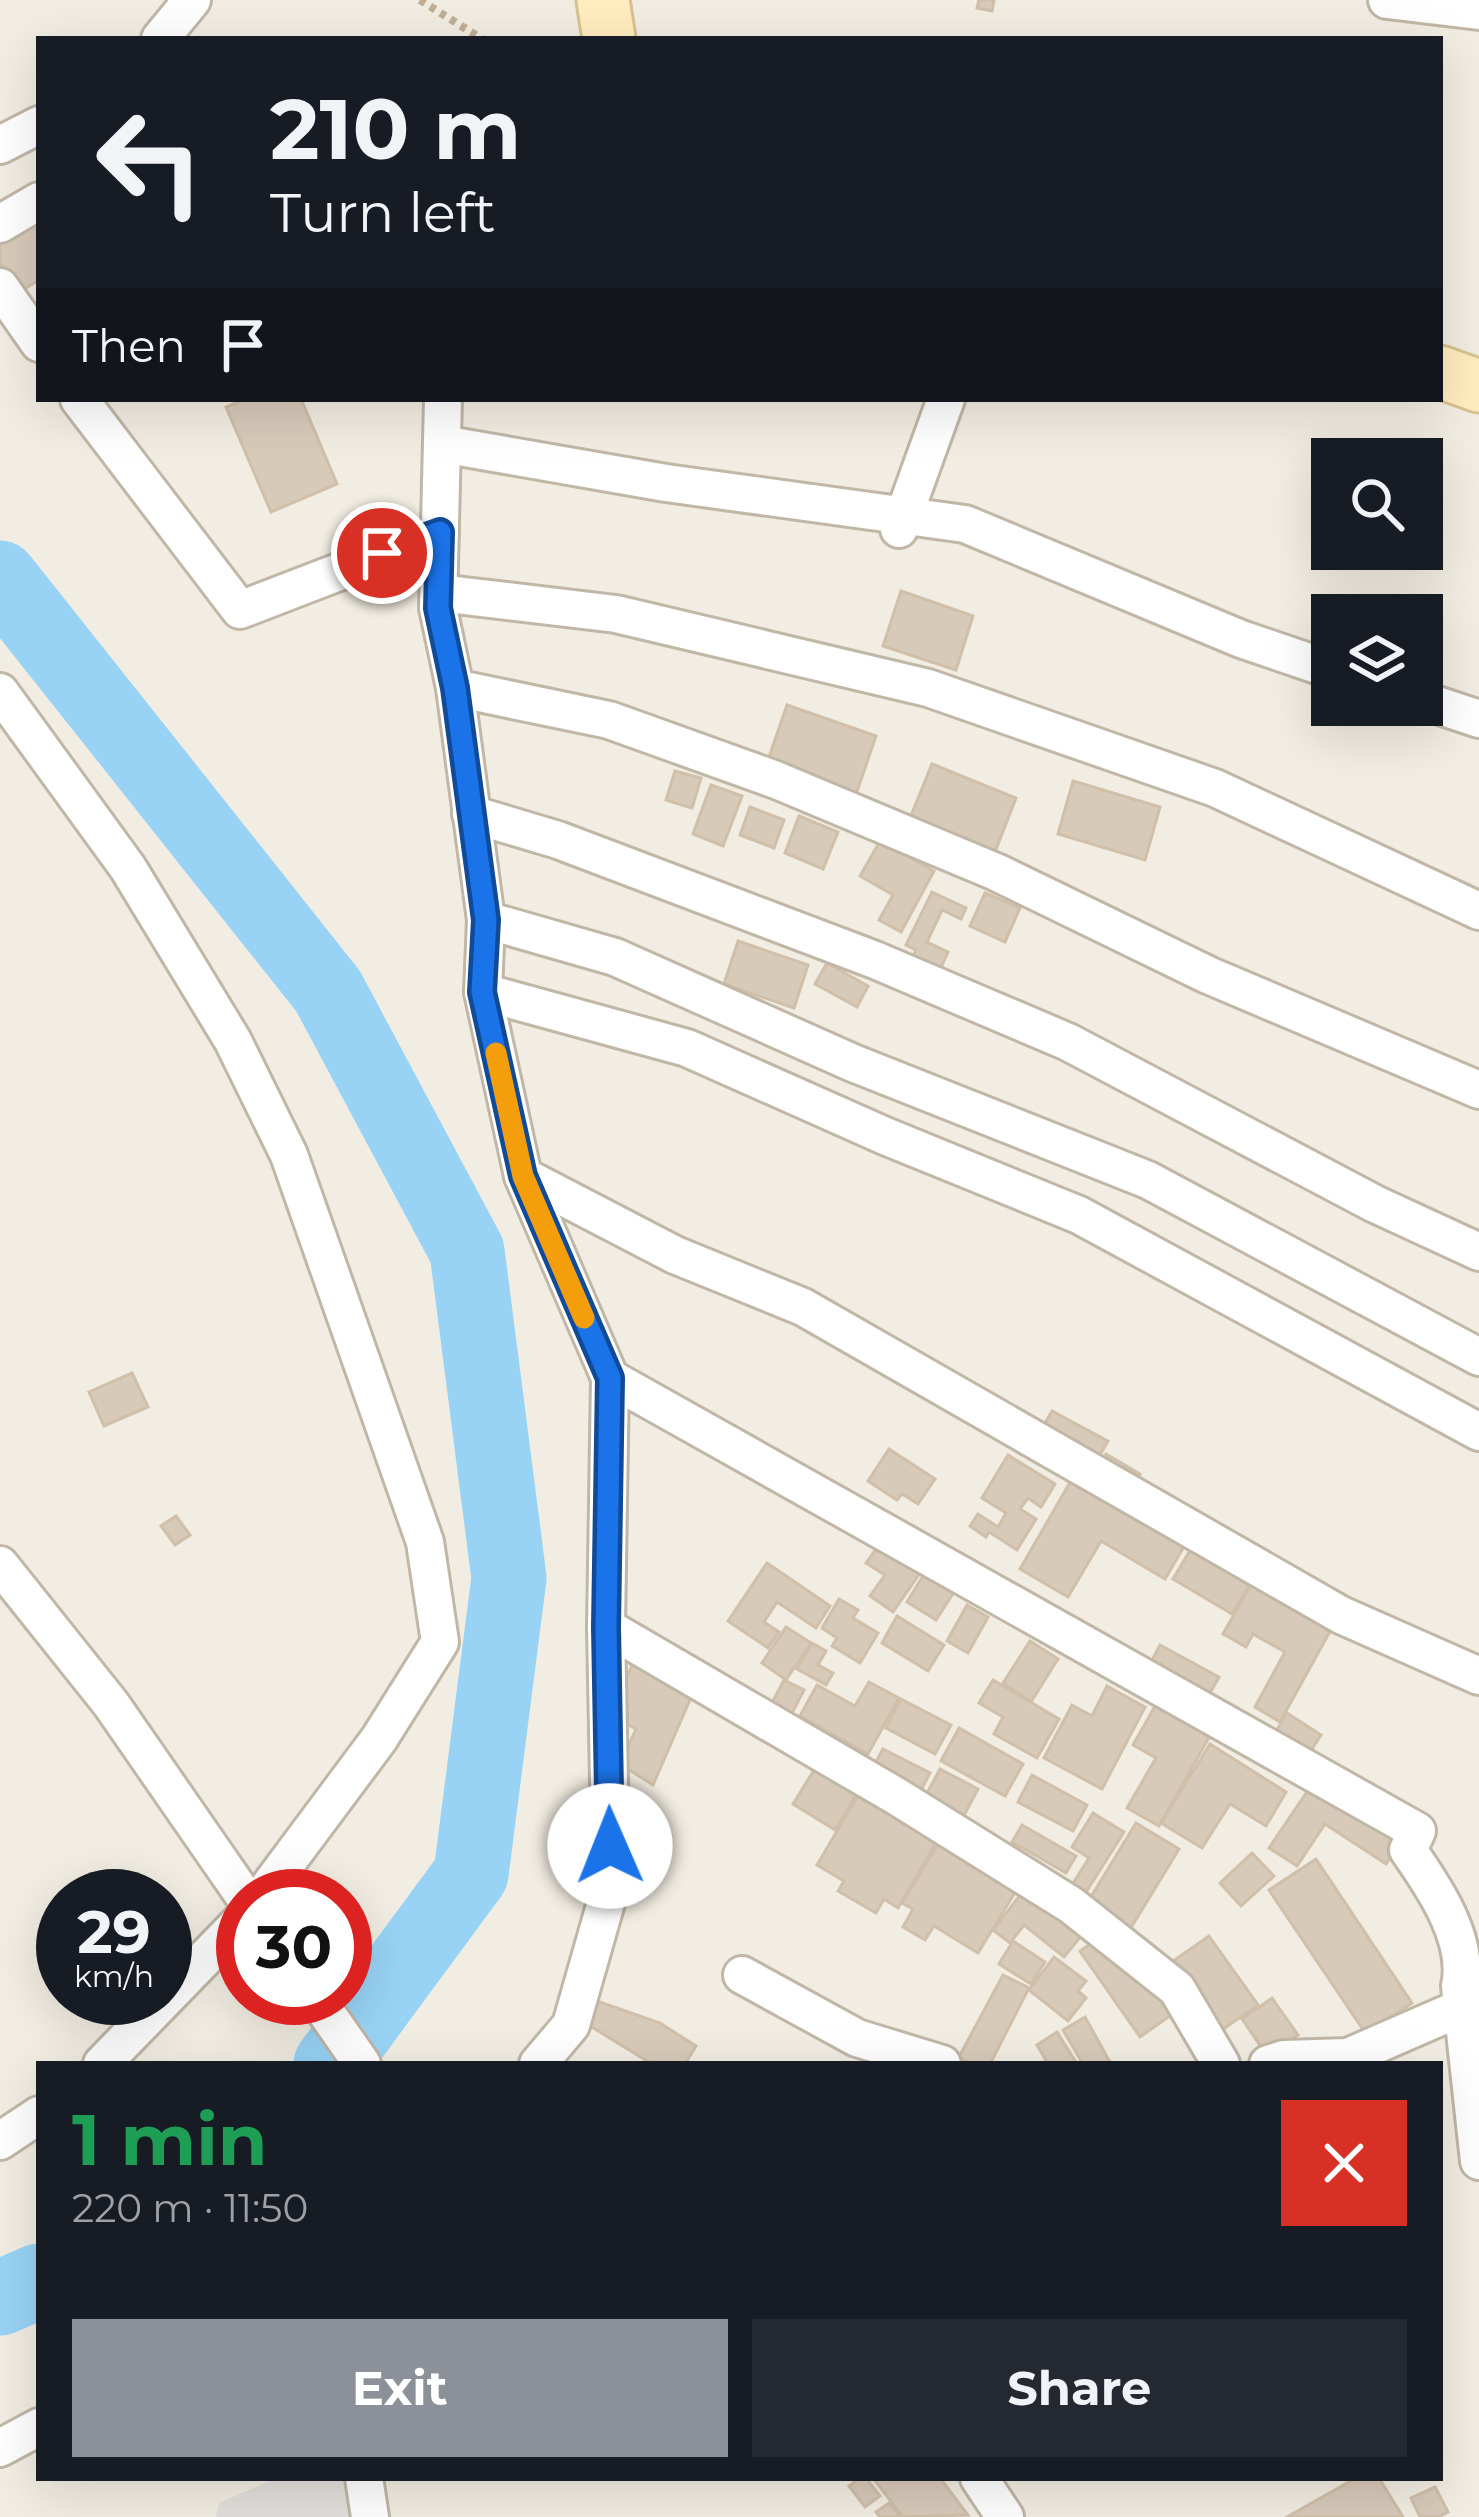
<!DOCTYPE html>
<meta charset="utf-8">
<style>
body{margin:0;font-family:Montserrat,sans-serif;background:#242831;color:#f1f3f6;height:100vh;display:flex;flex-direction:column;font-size:45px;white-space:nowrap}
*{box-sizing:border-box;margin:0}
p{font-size:39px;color:#9ea1a6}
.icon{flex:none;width:66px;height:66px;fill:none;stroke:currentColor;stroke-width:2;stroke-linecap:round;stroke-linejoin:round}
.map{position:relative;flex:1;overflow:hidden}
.panel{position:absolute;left:36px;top:2061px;width:1407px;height:420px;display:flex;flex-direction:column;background:#171b24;border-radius:0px;box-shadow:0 12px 48px #0002}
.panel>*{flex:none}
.banner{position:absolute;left:36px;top:36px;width:1407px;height:366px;border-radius:0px;box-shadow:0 12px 48px #0002;background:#171b24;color:#f1f3f6;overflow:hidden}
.controls{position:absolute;left:1311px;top:438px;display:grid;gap:24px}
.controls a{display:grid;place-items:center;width:132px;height:132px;border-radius:0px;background:#171b24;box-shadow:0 12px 48px #0002;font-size:60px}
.speed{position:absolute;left:36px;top:1869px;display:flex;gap:24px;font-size:60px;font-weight:700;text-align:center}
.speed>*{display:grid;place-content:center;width:156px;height:156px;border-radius:50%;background:#171b24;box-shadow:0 12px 48px #0002;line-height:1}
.speed small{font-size:30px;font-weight:400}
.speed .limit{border:18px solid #d22;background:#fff;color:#111}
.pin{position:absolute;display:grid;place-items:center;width:102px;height:102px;color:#fff;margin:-51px;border:6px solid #fff;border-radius:50%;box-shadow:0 3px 12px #0007}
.me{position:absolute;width:132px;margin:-66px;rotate:359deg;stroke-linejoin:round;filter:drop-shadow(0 0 9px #0008)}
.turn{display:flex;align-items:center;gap:42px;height:252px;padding:0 36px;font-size:54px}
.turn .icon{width:156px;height:156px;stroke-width:2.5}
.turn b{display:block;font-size:84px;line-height:102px}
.then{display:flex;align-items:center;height:114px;padding:0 36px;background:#0003;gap:24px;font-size:45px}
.round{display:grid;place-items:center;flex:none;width:126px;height:126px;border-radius:0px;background:#242831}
.overview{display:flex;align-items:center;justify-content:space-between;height:204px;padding:0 36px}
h1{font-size:72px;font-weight:700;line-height:90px;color:#1e9e55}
.primary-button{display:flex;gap:24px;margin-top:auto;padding:24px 36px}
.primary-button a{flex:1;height:138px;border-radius:0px;background:#8c9099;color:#fff;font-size:48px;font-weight:700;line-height:138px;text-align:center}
.primary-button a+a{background:#242831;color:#f1f3f6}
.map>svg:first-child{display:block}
</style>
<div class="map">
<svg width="1479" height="2517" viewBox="0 0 1479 2517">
<rect width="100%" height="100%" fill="#f2ede2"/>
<polygon fill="#e2dfdb" points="276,2478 353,2478 365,2517 216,2517 219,2503"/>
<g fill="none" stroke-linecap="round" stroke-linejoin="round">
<g stroke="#98d3f5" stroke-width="75">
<polyline points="0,578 328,991 467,1251 509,1578 471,1874 331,2064"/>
<polyline points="0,2298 39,2281"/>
</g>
</g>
<g fill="#d8cab9" stroke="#d0bfa9" stroke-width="3">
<polygon points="979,0 994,0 992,11 977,8"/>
<polygon points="39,214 39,280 18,293 0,263 0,238"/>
<polygon points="245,399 301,399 337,484 271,512 226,407"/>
<polygon points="901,591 973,616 956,670 883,646"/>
<polygon points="787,705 876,736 856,794 767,763"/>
<polygon points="932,764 1016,798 991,862 906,828"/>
<polygon points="675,771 701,778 692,808 666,800"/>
<polygon points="1073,781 1160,807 1145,860 1058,834"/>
<polygon points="711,785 742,796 723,846 693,834"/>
<polygon points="750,807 784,820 774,848 740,835"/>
<polygon points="799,816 838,832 823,869 785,853"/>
<polygon points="880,841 934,871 901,932 879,920 893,895 860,876"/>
<polygon points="932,892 966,908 961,919 942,910 927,942 948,952 936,978 909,965 916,950 906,945"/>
<polygon points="985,893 1020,908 1005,942 970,926"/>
<polygon points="738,941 808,965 794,1008 724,984"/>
<polygon points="827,963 868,986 857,1007 815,984"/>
<polygon points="132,1373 148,1407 104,1426 89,1392"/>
<polygon points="1052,1411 1108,1441 1098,1458 1043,1427"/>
<polygon points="889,1449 935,1479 918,1504 902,1494 897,1500 868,1481"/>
<polygon points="1106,1454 1140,1474 1131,1491 1097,1471"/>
<polygon points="1008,1455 1055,1484 1041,1507 1028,1498 1020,1509 1036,1519 1017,1550 989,1532 986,1537 970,1526 978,1514 998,1527 1006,1513 982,1498"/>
<polygon points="1076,1472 1189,1538 1165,1579 1101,1541 1068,1597 1020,1569"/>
<polygon points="176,1516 190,1535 175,1545 161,1526"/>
<polygon points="1195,1542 1254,1577 1232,1614 1173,1579"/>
<polygon points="879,1545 920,1573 893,1612 870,1596 885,1575 866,1563"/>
<polygon points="767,1563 830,1606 816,1628 777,1602 764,1622 779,1632 768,1648 728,1621"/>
<polygon points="926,1571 956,1589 936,1620 907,1602"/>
<polygon points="1253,1581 1333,1626 1280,1722 1255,1707 1285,1652 1253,1634 1246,1647 1223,1634"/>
<polygon points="839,1599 858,1610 853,1618 878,1633 860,1663 832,1646 837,1638 822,1628"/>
<polygon points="967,1605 988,1617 968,1653 947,1641"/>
<polygon points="897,1616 944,1645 928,1671 882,1643"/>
<polygon points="786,1627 811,1643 786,1680 762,1663"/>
<polygon points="1030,1641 1058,1659 1031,1702 1003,1683"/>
<polygon points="812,1643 826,1651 818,1665 833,1673 826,1685 797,1669"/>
<polygon points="1160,1645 1219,1677 1206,1700 1148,1668"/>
<polygon points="637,1653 695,1688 653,1785 620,1764 636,1729 619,1720 628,1706 617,1701"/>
<polygon points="784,1680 804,1690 786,1725 766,1714"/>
<polygon points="993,1680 1059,1719 1037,1758 994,1734 1003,1717 979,1703"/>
<polygon points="869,1682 899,1698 868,1754 800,1716 817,1685 855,1706"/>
<polygon points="1107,1686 1145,1707 1102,1789 1044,1758 1072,1705 1092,1716"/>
<polygon points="901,1699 951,1725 935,1754 886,1728"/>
<polygon points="1158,1701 1212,1732 1159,1826 1127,1808 1156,1758 1133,1745"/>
<polygon points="1287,1713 1321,1735 1303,1763 1269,1743"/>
<polygon points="959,1728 1023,1764 1005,1796 941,1761"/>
<polygon points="1210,1744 1286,1792 1266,1826 1230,1804 1202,1848 1161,1823"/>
<polygon points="883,1749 930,1773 918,1796 871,1771"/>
<polygon points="940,1769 978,1789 963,1817 925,1797"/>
<polygon points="814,1770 856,1795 835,1830 793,1804"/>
<polygon points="1032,1775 1087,1805 1073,1831 1018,1802"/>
<polygon points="1315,1780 1403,1839 1386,1864 1325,1824 1297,1866 1269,1848"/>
<polygon points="859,1794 939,1838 898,1908 884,1899 876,1913 838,1891 844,1881 817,1865"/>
<polygon points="1093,1813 1124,1832 1083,1897 1070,1888 1089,1858 1072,1847"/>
<polygon points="1136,1823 1179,1849 1129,1931 1086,1905"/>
<polygon points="1022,1825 1076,1856 1066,1873 1012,1842"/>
<polygon points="942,1838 1019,1886 978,1953 934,1926 925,1940 903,1927 913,1909 902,1903"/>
<polygon points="1252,1853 1274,1876 1241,1906 1220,1883"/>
<polygon points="1316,1859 1412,2003 1366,2034 1269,1890"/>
<polygon points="1028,1885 1086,1930 1064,1957 1024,1925 1010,1943 993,1930"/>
<polygon points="1103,1935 1181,2008 1140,2037 1080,1951"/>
<polygon points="1209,1936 1258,2005 1222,2030 1173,1961"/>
<polygon points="1013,1941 1045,1962 1031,1984 999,1964"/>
<polygon points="1054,1957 1086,1981 1078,1991 1086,1998 1068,2021 1029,1990"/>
<polygon points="1003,1975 1029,1988 990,2064 972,2064 959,2057"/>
<polygon points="1272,1998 1298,2035 1268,2057 1242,2019"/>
<polygon points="594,2000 660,2023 696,2046 685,2064 652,2064 582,2021"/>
<polygon points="1085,2017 1111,2064 1083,2064 1063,2030"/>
<polygon points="1057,2032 1077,2064 1048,2064 1037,2045"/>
<polygon points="860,2478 866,2478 880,2496 865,2507 849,2486"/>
<polygon points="873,2478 940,2478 968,2515 903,2517"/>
<polygon points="1356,2478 1379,2478 1403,2517 1287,2517"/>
<polygon points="1435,2487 1448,2512 1439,2517 1420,2517 1411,2498"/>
<polygon points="889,2503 900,2517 880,2517 876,2512"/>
</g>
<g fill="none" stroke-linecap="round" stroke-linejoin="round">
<g stroke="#c1b7a7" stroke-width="42">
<g id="street">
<polyline points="1387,0 1479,11"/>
<polyline points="160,39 192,0"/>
<polyline points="0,145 39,125"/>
<polyline points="0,224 39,201"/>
<polyline points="0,287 39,343"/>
<polyline points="79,399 240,610 440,533"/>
<polyline points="443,399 438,608 455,688 486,920 483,992 523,1176 610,1378 606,1627 611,1885 571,2025 538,2064"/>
<polyline points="442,444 666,483 965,524 1241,639 1332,670"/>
<polyline points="899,529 946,399"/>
<polyline points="439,593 616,614 928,688 1215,788 1479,911"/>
<polyline points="455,688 609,720 776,780 996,872 1208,975 1479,1090"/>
<polyline points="0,692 128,868 233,1041 289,1155 425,1542 440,1642 379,1739 262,1896"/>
<polyline points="1422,700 1479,719"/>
<polyline points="471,814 558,840 875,960 1068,1042 1375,1204 1479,1252"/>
<polyline points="486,920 615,957 853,1063 1148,1180 1479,1357"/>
<polyline points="483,992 687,1048 885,1136 1079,1215 1479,1432"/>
<polyline points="523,1176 675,1255 803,1307 1341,1615 1479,1676"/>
<path d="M610,1378L1417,1831L1408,1850C1434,1887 1470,1940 1460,1986L1479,2161"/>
<polyline points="0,1565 111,1704 244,1896"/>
<polyline points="606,1627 896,1796 1071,1905 1177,1989 1221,2064"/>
<polyline points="742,1975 857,2038 942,2064"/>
<polyline points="316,1998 362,2064"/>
<polyline points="102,2064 243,1919"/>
<polyline points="1268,2064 1284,2059 1348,2057 1479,2000"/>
<polyline points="0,2141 39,2115"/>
<polyline points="0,2448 39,2427"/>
<polyline points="364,2478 370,2517"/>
<polyline points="979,2478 1005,2517"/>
</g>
</g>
<g stroke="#d9c28f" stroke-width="57">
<g id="secondary">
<polyline points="603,0 609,39"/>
<polyline points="1440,372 1479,386"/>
</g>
</g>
<polyline stroke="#c1af94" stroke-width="8" stroke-dasharray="6 6" stroke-linecap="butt" points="420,0 482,39"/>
<use href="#street" stroke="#fff" stroke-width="36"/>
<use href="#secondary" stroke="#ffedbf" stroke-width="51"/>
</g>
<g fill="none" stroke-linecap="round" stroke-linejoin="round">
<g stroke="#114b97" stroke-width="30">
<polyline id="route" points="382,553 440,532 438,608 455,688 486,920 482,992 523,1176 610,1378 606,1627 610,1846"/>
</g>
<use href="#route" stroke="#1a73e8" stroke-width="21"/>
<polyline stroke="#f59e0b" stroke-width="21" points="496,1053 523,1176 584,1318"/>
</g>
</svg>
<div class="controls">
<a><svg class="icon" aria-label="search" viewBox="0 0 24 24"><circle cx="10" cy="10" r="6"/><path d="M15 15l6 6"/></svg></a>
<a><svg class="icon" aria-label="layers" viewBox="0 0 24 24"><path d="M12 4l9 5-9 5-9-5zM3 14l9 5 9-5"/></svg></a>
</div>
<div class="speed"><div>29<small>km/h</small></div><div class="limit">30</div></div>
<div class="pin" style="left:382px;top:553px;background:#d93025"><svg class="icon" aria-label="arrive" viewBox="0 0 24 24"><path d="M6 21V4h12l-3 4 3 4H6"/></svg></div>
<svg class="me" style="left:610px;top:1846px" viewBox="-20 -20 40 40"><circle r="19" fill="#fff"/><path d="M0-13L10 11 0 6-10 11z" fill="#1a73e8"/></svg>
<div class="banner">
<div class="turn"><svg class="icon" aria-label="left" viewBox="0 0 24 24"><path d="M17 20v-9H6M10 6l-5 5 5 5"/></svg><div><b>210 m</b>Turn left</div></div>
<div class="then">Then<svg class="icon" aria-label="arrive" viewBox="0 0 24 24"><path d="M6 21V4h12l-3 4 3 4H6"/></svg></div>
</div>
<section class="panel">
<div class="overview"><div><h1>1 min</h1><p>220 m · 11:50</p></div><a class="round" style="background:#d93025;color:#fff"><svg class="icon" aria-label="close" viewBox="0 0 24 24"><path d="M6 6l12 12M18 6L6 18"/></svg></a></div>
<div class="primary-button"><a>Exit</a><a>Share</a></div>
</section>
</div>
